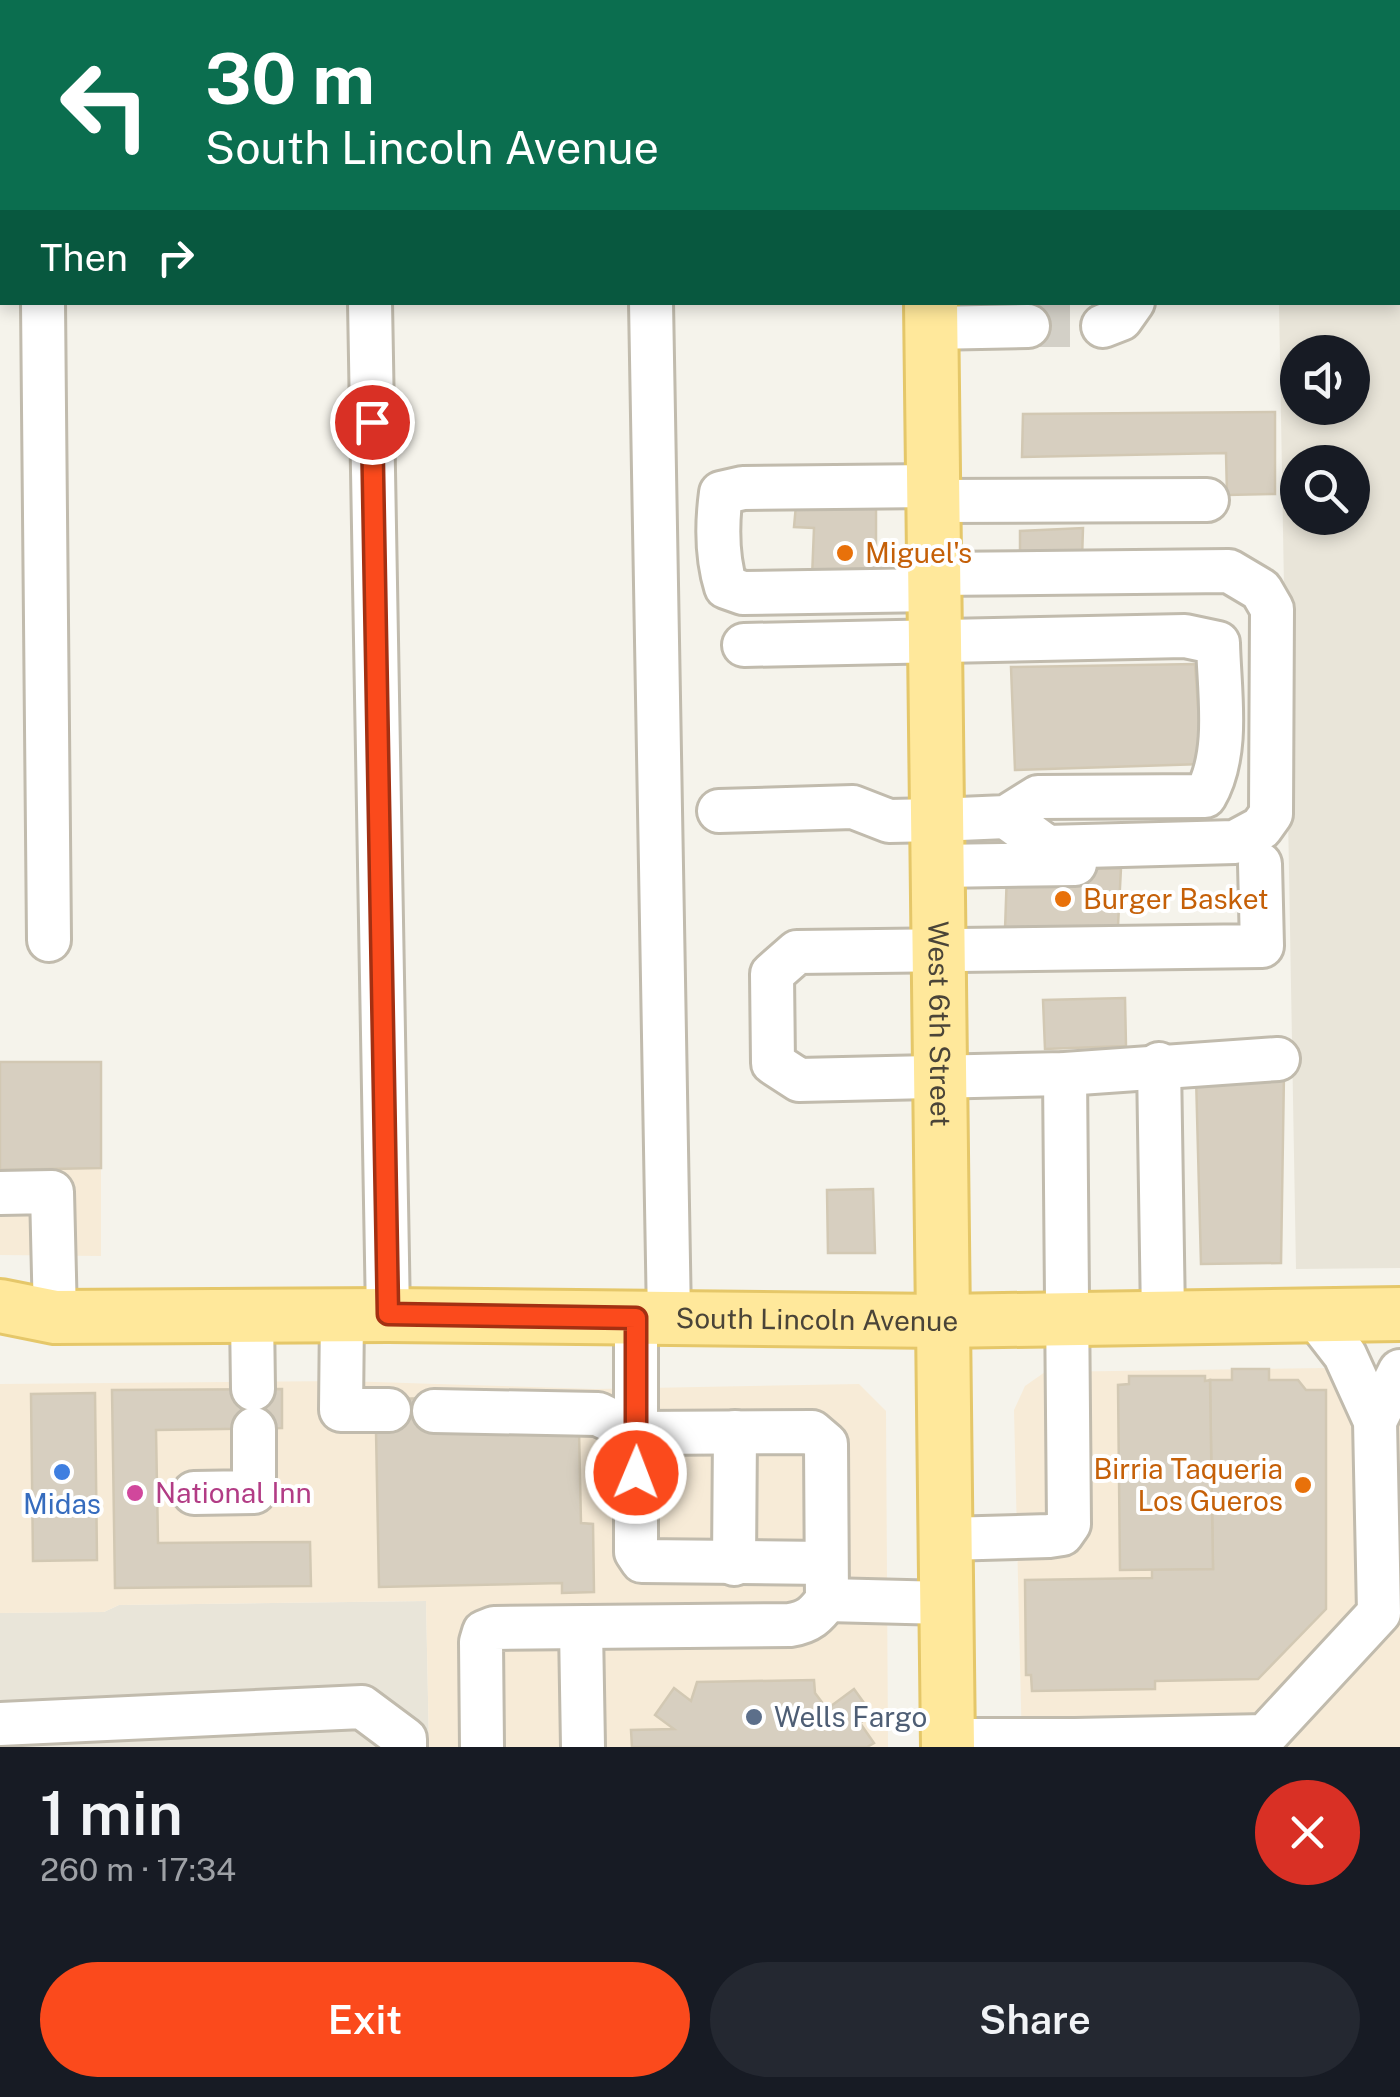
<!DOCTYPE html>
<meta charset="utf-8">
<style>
body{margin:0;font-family:"Public Sans",sans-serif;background:#242831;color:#f1f3f6;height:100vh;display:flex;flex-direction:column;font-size:38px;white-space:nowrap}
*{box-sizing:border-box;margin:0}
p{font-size:32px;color:#9ea1a6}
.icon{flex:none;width:55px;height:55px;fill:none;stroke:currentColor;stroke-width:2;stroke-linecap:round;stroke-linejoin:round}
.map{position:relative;height:1747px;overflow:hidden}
.panel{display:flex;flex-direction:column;background:#171b24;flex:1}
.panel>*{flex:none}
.top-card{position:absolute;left:0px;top:0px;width:1400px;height:305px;box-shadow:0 5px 15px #0003;background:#0b6e4f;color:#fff;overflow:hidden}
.buttons{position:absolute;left:1280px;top:335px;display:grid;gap:20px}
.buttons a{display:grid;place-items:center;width:90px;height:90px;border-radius:50%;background:#171b24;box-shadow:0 5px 15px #0003;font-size:50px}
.pin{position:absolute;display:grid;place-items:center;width:85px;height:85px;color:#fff;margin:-42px;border:5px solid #fff;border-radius:50%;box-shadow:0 2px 10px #0007}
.me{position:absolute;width:110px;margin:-55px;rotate:1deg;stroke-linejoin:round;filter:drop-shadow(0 0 8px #0008)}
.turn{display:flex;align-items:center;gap:35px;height:210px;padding:0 40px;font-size:45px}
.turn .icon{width:130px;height:130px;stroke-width:2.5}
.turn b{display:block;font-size:70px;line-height:85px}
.then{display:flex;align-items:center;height:95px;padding:0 40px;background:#0003;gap:20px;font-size:38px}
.round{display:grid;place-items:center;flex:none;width:105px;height:105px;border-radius:52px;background:#242831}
.head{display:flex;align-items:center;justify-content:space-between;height:170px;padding:0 40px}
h1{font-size:60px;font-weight:600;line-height:75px}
.cta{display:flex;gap:20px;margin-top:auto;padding:20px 40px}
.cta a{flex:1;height:115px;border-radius:60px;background:#fb4a1c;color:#fff;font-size:40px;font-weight:600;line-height:115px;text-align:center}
.cta a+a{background:#242831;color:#f1f3f6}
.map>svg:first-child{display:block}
</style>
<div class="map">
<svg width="1400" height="1747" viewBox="0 0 1400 1747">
<rect width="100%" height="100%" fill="#f5f3eb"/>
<g fill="#e9e5d9" fill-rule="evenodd">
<path d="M1308,0H1400V1268L1296,1269L1279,303L1398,302V2ZM1298,352H1352V408H1298ZM1298,462H1352V518H1298Z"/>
<polygon points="426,1601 429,1747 0,1747 0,1613 104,1612 119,1605"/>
</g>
<g fill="#f7ebd7">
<polygon points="0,1062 101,1062 101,1256 0,1255"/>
<polygon points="1400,1367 1400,1747 1022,1747 1014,1410 1025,1386 1045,1372"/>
<polygon points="342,1381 595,1389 859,1384 886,1411 888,1747 429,1747 426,1601 119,1605 104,1612 0,1613 0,1384"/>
</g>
<g fill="#d7cfc0" stroke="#d2c8b3" stroke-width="2.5">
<polygon points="1275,412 1275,494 1227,495 1226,453 1022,457 1023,414"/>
<polygon points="876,502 876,578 812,578 814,528 794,527 796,505"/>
<polygon points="1083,528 1082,559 1020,563 1020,531"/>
<polygon points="1195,664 1202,764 1015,770 1011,667"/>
<polygon points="1121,868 1118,926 1005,930 1007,872"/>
<polygon points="1125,998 1126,1046 1045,1049 1043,1000"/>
<polygon points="0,1062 101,1062 101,1168 0,1170"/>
<polygon points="1284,1073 1281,1263 1201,1264 1196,1076"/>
<polygon points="873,1189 875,1253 828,1253 827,1190"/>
<polygon points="1232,1369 1269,1369 1269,1380 1298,1380 1306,1390 1326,1390 1326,1609 1258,1679 1155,1681 1155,1689 1032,1691 1031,1675 1026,1675 1025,1580 1152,1578 1152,1569 1213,1569 1210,1380 1232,1380"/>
<polygon points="1129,1376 1205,1376 1205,1381 1210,1380 1213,1569 1120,1570 1118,1385 1129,1384"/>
<polygon points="282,1389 282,1428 156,1430 158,1543 310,1542 311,1586 115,1588 112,1390"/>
<polygon points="95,1393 97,1560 33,1561 31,1394"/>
<polygon points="434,1398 435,1433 579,1430 581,1523 593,1524 594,1592 562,1593 562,1583 379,1587 376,1431 389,1399"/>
<polygon points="814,1680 815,1693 827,1709 854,1689 872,1714 860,1723 874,1743 867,1747 632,1747 631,1730 674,1729 655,1715 674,1688 691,1701 697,1682"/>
</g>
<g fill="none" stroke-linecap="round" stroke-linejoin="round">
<polyline stroke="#d3d0c7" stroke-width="42" stroke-dasharray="42 21" stroke-linecap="butt" points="1028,326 1103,326"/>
<g stroke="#c1bbad" stroke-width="48">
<g id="minor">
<polyline points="120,0 120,2"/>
<polyline points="365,0 365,2"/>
<polyline points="646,0 646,2"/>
<polyline points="1220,2 1221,0"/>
<polyline points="0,71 2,71"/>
<polyline points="43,302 49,940"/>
<polyline points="370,302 388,1315"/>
<polyline points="651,302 669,1318"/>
<polyline points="1103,326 1121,319 1133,302"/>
<polyline points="931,328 1028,326"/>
<path d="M933,486L743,488L721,493C717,523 717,558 726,587L743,593L934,590"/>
<polyline points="933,501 1207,500"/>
<polyline points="934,574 1229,571 1261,590 1272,609 1271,814 1261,828 1235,842 1047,847 1006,817"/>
<path d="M719,811L853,807L889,821L937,820L1006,817L1038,797L1205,796C1230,753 1219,691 1218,643L1185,636L744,645"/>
<polyline points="1260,864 1262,946 797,952 772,974 773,1063 799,1080 1065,1074 1278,1059"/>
<polyline points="938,866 1075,864"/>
<polyline points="1159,1064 1163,1317"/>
<polyline points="0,1193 52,1192 55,1317"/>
<polyline points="342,1315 341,1410 389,1410"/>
<polyline points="252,1316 253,1389"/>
<polyline points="636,1318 636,1552 642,1561 826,1563"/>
<path d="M434,1411L598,1414L637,1433L812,1432L826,1444L827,1600C816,1615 809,1622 790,1625L494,1628L484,1632L481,1642L482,1747"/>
<polyline points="1375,1421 1400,1371"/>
<polyline points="194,1493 254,1492 254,1429"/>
<polyline points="946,1539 1049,1536 1062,1534 1069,1524 1065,1074"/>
<polyline points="734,1564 735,1432"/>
<polyline points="827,1600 946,1603"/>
<polyline points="581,1628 583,1747"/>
<polyline points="0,1724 362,1707 405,1739 405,1747"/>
<polyline points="948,1740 1075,1740 1075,1747"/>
<polyline points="1075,1740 1265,1736 1379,1613 1375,1421 1345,1355 1314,1315"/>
</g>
</g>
<g stroke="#e5c769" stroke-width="58">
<g id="major">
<polyline points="927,0 927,2"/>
<path id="s1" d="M931,302L948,1747"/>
<path id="s2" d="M0,1306L55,1317L388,1315L943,1321L1400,1314"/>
</g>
</g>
<use href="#minor" stroke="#fff" stroke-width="42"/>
<use href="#major" stroke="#ffe89b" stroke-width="52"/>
</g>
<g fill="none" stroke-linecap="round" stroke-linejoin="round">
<g stroke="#a33012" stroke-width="25">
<polyline id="route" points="372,422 388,1314 636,1318 636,1473"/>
</g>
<use href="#route" stroke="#fb4a1c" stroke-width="18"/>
</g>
<g fill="#e8710a" stroke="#fff" stroke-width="4">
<circle cx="845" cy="553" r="10"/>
<circle cx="1063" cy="899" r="10"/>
<circle cx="1303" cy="1485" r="10"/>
</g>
<circle fill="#3f7fe0" stroke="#fff" stroke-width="4" cx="62" cy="1472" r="10"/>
<circle fill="#d1479c" stroke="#fff" stroke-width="4" cx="135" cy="1493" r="10"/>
<circle fill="#5c6f8a" stroke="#fff" stroke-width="4" cx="754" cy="1717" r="10"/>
<g text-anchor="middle" stroke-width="8" stroke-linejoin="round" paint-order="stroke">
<g font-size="28" fill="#c56008" stroke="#fff" text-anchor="start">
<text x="865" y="563">Miguel's</text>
<text x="1083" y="909">Burger Basket</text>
<text x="1283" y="1479" text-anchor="end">Birria Taqueria<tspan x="1283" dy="32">Los Gueros</tspan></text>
</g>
<g font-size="28" fill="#4a4438" stroke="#fff">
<text dy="10" stroke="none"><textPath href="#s1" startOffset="722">West 6th Street</textPath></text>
<text dy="10" stroke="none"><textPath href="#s2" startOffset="818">South Lincoln Avenue</textPath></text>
</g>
<g font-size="28" fill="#b23c85" stroke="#fff" text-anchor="start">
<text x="155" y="1503">National Inn</text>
</g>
<g font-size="28" fill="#366cbe" stroke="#fff">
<text x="62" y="1514">Midas</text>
</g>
<g font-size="28" fill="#4e5e75" stroke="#fff" text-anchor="start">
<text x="774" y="1727">Wells Fargo</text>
</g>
</g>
</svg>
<div class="buttons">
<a><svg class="icon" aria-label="sound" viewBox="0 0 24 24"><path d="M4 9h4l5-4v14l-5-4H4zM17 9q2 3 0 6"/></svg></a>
<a><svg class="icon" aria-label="search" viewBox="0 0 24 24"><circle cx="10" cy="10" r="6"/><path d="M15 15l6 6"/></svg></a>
</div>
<div class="pin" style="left:372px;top:422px;background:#d93025"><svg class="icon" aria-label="arrive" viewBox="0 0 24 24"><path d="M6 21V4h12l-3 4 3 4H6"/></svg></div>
<svg class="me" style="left:636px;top:1473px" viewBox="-20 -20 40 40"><circle r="17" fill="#fb4a1c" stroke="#fff" stroke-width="3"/><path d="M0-11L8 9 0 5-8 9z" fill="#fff"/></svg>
<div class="top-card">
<div class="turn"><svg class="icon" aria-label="left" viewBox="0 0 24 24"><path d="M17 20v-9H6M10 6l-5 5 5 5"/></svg><div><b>30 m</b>South Lincoln Avenue</div></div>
<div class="then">Then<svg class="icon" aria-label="right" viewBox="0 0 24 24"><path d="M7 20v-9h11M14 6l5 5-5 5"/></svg></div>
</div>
</div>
<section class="panel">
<div class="head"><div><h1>1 min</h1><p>260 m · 17:34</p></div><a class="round" style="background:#d93025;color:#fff"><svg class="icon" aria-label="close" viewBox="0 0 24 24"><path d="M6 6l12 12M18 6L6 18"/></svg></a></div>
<div class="cta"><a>Exit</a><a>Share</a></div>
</section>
